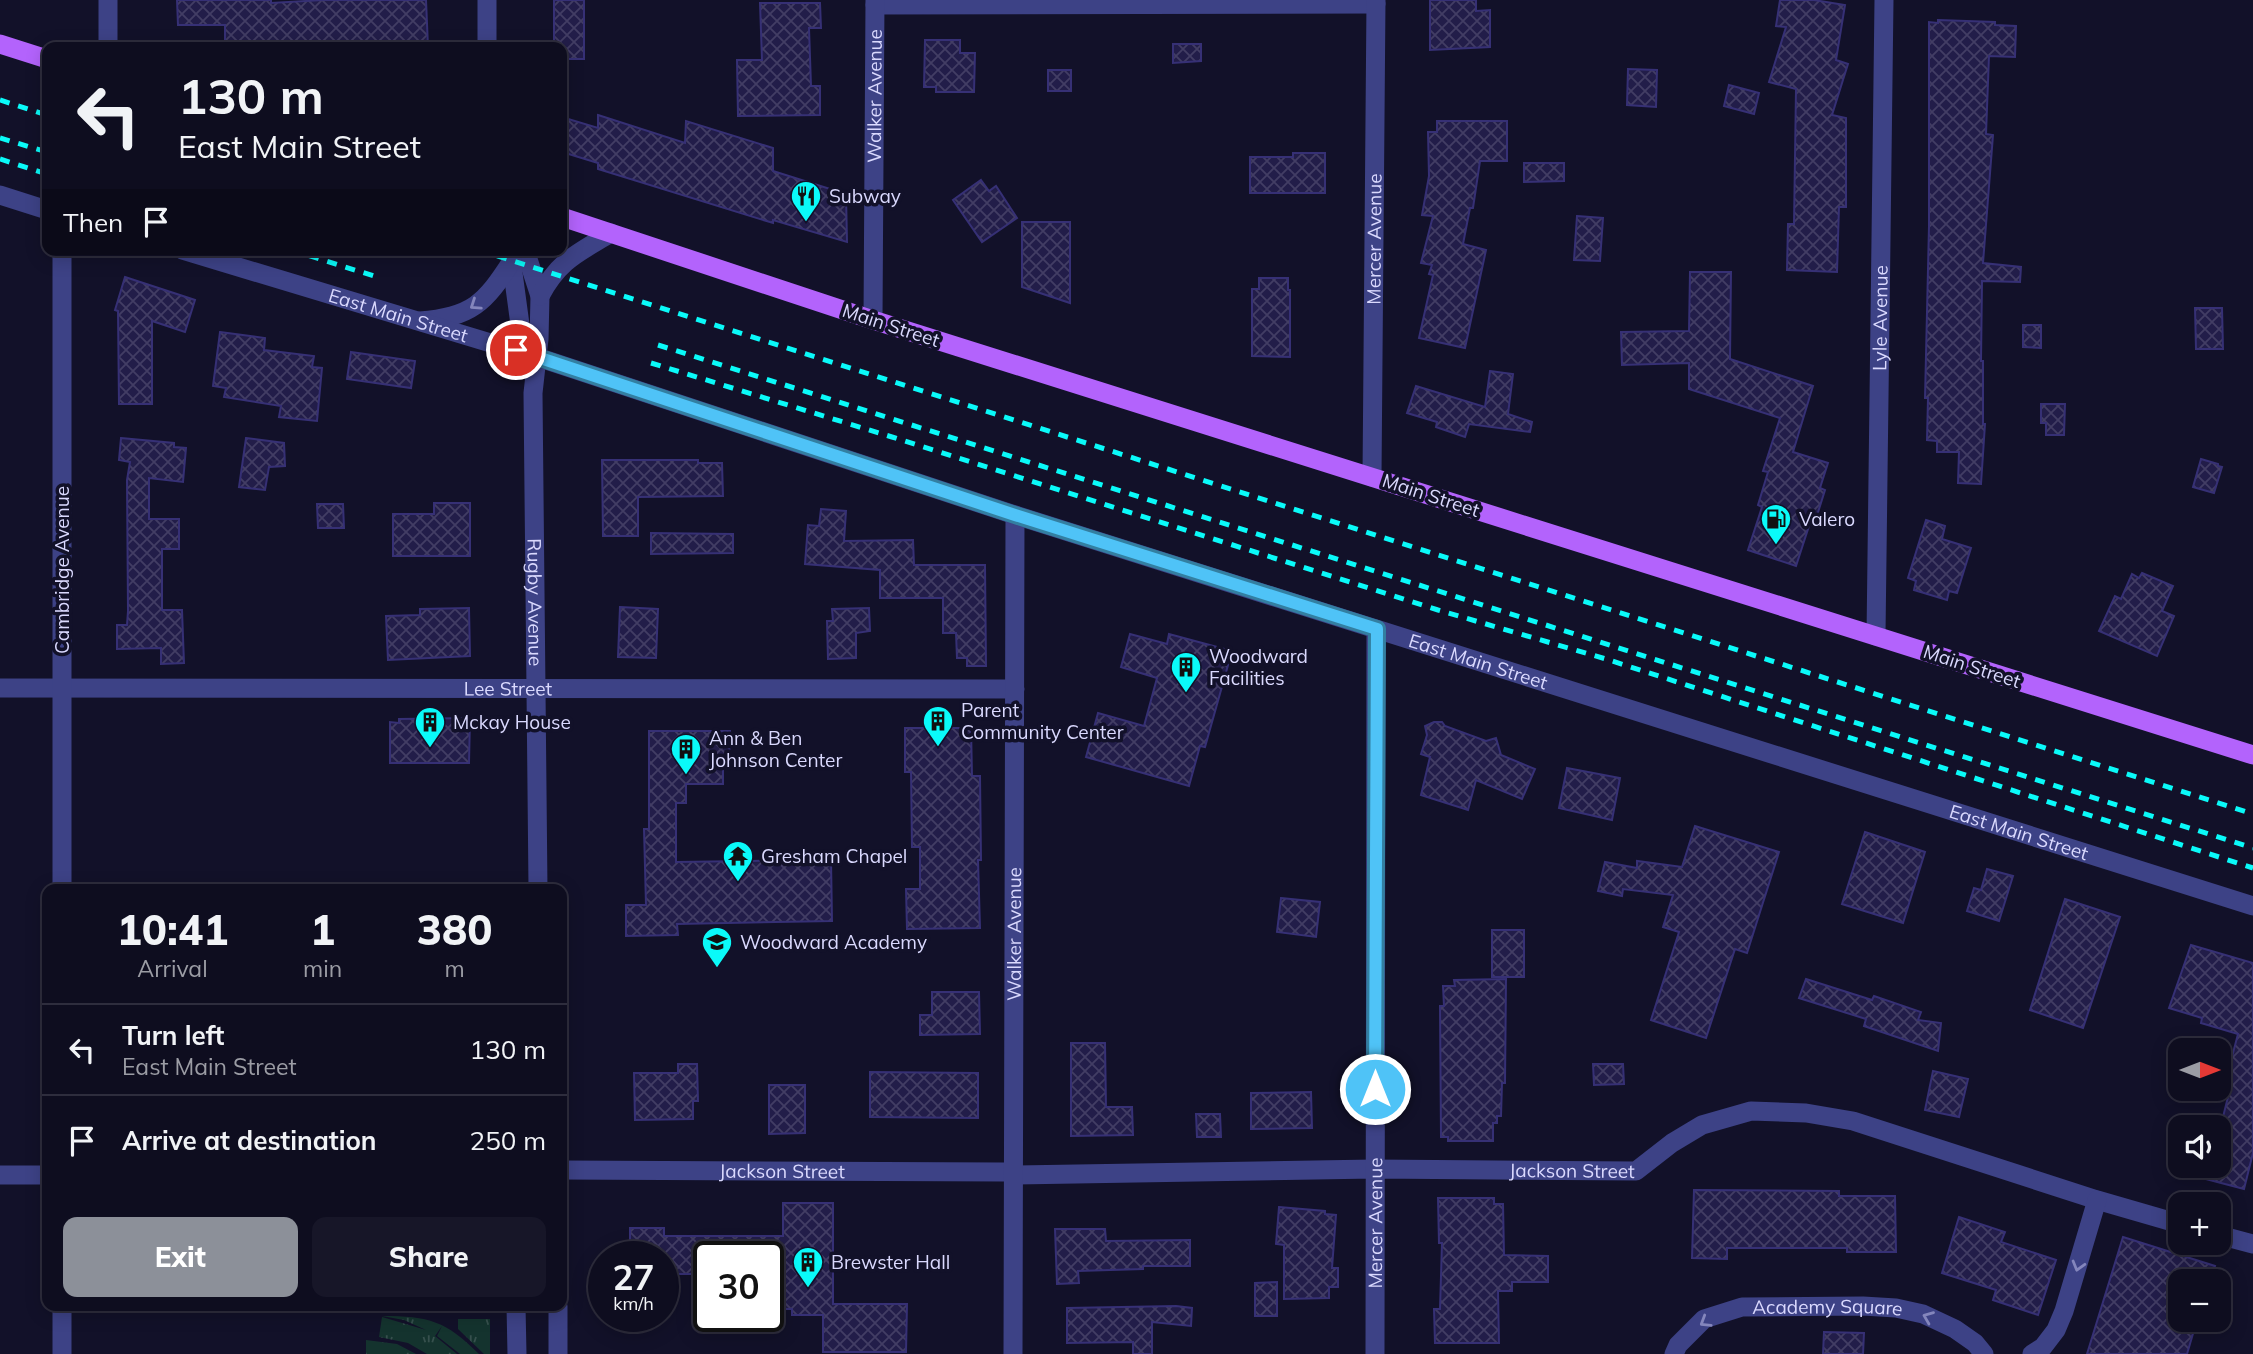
<!DOCTYPE html>
<meta charset="utf-8">
<style>
body{margin:0;font-family:Mulish,sans-serif;background:#171628;color:#f1f3f6;height:100vh;display:flex;flex-direction:column;font-size:26px;white-space:nowrap}
*{box-sizing:border-box;margin:0}
p{font-size:23px;color:#9b9ca4}
.icon{flex:none;width:38px;height:38px;fill:none;stroke:currentColor;stroke-width:2;stroke-linecap:round;stroke-linejoin:round}
.map{position:relative;flex:1;overflow:hidden}
.panel{position:absolute;left:42px;top:884px;width:525px;height:427px;display:flex;flex-direction:column;background:#0e0d1f;border-radius:14px;box-shadow:0 4px 18px #0003,0 0 0 2px #2e2d3d}
.panel>*{flex:none}
.guide{position:absolute;left:42px;top:42px;width:525px;height:214px;border-radius:14px;box-shadow:0 4px 18px #0003,0 0 0 2px #2e2d3d;background:#0e0d1f;color:#f1f3f6;overflow:hidden}
.needle{width:46px;rotate:90deg}
.controls{position:absolute;left:2168px;top:1038px;display:grid;gap:14px}
.controls a{display:grid;place-items:center;width:63px;height:63px;border-radius:14px;background:#0e0d1f;box-shadow:0 4px 18px #0003,0 0 0 2px #2e2d3d;font-size:35px}
.speed{position:absolute;left:588px;top:1241px;display:flex;gap:14px;font-size:35px;font-weight:700;text-align:center}
.speed>*{display:grid;place-content:center;width:91px;height:91px;border-radius:50%;background:#0e0d1f;box-shadow:0 4px 18px #0003,0 0 0 2px #2e2d3d;line-height:1}
.speed small{font-size:18px;font-weight:400}
.speed .limit{border:4px solid #111;border-radius:10px;background:#fff;color:#111}
.pin{position:absolute;display:grid;place-items:center;width:60px;height:60px;color:#fff;margin:-30px;border:4px solid #fff;border-radius:50%;box-shadow:0 2px 7px #0007}
.me{position:absolute;width:77px;margin:-38px;rotate:0deg;stroke-linejoin:round;filter:drop-shadow(0 0 5px #0008)}
.turn{display:flex;align-items:center;gap:24px;height:147px;padding:0 21px;font-size:32px}
.turn .icon{width:91px;height:91px;stroke-width:2.5}
.turn b{display:block;font-size:49px;line-height:60px}
.then{display:flex;align-items:center;height:66px;padding:0 21px;background:#0003;gap:14px;font-size:26px}
.eta{display:flex;justify-content:space-evenly;align-items:center;height:119px;text-align:center}
.eta b{font-size:42px;font-weight:800;line-height:49px}
.primary-button{display:flex;gap:14px;margin-top:auto;padding:14px 21px}
.primary-button a{flex:1;height:80px;border-radius:14px;background:#8c9099;color:#fff;font-size:28px;font-weight:800;line-height:80px;text-align:center}
.primary-button a+a{background:#171628;color:#f1f3f6}
ul{padding:0;list-style:none}
li{display:flex;align-items:center;gap:21px;height:91px;padding:0 21px;border-top:2px solid #2e2d3d}
li div{flex:1}
li b{display:block;font-size:26px}
li em{font-style:normal}
.map>svg:first-child{display:block}
</style>
<div class="map">
<svg width="2253" height="1354" viewBox="0 0 2253 1354">
<defs>
<pattern id="grass-tufts" width="24" height="20" patternUnits="userSpaceOnUse" patternTransform="scale(1.75)"><rect width="24" height="20" fill="#14332e"/><path d="M3 7l-1-3M5 7V3M7 7l1-3M15 17l-1-3M17 17v-4M19 17l1-3" fill="none" stroke="#36504d"/></pattern>
<pattern id="building-cross-hatch" width="8" height="8" patternUnits="userSpaceOnUse" patternTransform="scale(1.75)"><rect width="8" height="8" fill="#221d49"/><path d="M0 0l8 8M0 8l8-8" fill="none" stroke="#423d64"/></pattern>
</defs>
<rect width="100%" height="100%" fill="#121129"/>
<g fill="url(#grass-tufts)">
<path d="M382,1316C429,1316 446,1321 479,1354H460L437,1336L442,1326L435,1336L457,1354H427L408,1343L379,1337L382,1317L426,1330L404,1320Z"/>
<polygon points="458,1319 490,1319 490,1354 484,1354 458,1329"/>
<polygon points="366,1340 397,1344 416,1354 366,1354"/>
</g>
<g fill="url(#building-cross-hatch)" stroke="#363075" stroke-width="2">
<polygon points="177,0 271,0 271,3 323,0 426,0 428,47 303,47 303,43 225,43 225,25 178,25"/>
<polygon points="554,0 584,0 584,59 562,59 562,47 554,47"/>
<polygon points="1430,0 1476,0 1476,11 1490,10 1490,47 1430,50"/>
<polygon points="1780,0 1814,0 1845,5 1836,60 1848,64 1832,115 1846,118 1846,207 1839,207 1837,272 1787,270 1788,224 1794,224 1796,89 1769,82 1786,27 1776,26"/>
<polygon points="760,3 820,3 821,28 809,28 811,86 820,86 820,115 738,116 737,60 762,60"/>
<polygon points="1938,20 1995,22 1995,25 2016,26 2015,57 1989,56 1986,134 1993,135 1983,263 2021,267 2020,282 1982,281 1981,361 1983,361 1983,424 1985,424 1981,484 1958,483 1959,452 1937,452 1937,441 1927,440 1928,398 1925,398 1929,226 1929,22 1938,23"/>
<polygon points="925,40 960,40 960,53 975,53 974,92 936,92 936,87 924,87"/>
<polygon points="1173,44 1201,44 1201,61 1173,63"/>
<polygon points="1628,69 1657,70 1656,107 1627,105"/>
<rect x="1048" y="70" width="23" height="21"/>
<polygon points="1729,85 1759,93 1754,114 1724,106"/>
<polygon points="598,115 685,143 686,121 773,148 773,171 846,194 847,242 773,220 773,223 598,169 598,163 562,152 562,130 565,118 598,128"/>
<polygon points="1437,121 1507,121 1507,161 1480,161 1473,208 1470,208 1463,244 1486,250 1465,348 1419,338 1433,275 1429,274 1432,265 1421,263 1433,216 1422,215 1429,176 1428,132 1437,132"/>
<polygon points="1293,153 1325,153 1325,193 1250,193 1250,157 1293,157"/>
<polygon points="1524,163 1564,163 1564,181 1524,182"/>
<polygon points="981,180 989,191 996,186 1017,218 982,242 953,200"/>
<polygon points="1577,216 1603,218 1600,261 1574,260"/>
<polygon points="1022,222 1070,222 1070,303 1022,287"/>
<polygon points="1690,272 1731,272 1730,359 1813,386 1793,452 1828,463 1820,488 1825,490 1814,525 1810,523 1796,566 1748,550 1762,507 1758,505 1768,472 1763,471 1780,418 1689,389 1689,363 1622,365 1621,332 1689,331"/>
<polygon points="125,277 195,300 185,332 152,321 152,404 119,404 118,311 115,310"/>
<polygon points="1259,278 1288,278 1288,290 1290,290 1290,357 1252,356 1252,289 1259,289"/>
<polygon points="2195,308 2222,308 2223,349 2196,349"/>
<polygon points="2023,325 2041,325 2041,348 2023,347"/>
<polygon points="220,332 265,338 264,350 314,356 312,367 322,368 317,421 279,417 281,406 224,397 226,388 213,386"/>
<polygon points="351,352 415,361 411,388 347,379"/>
<polygon points="1490,371 1513,374 1508,414 1532,422 1530,432 1469,424 1465,437 1436,427 1437,422 1407,413 1416,386 1485,407"/>
<polygon points="2041,404 2065,404 2064,435 2046,435 2046,423 2041,423"/>
<polygon points="121,438 174,443 174,447 186,448 183,482 149,478 149,519 179,519 179,549 162,549 162,610 182,610 184,663 161,664 161,648 117,649 117,625 127,625 128,611 127,480 130,462 119,460"/>
<polygon points="246,438 284,443 285,466 269,467 265,490 239,487"/>
<polygon points="2201,459 2218,464 2218,466 2222,467 2214,493 2193,487"/>
<polygon points="602,460 698,460 698,463 722,463 723,496 638,497 638,536 603,536"/>
<polygon points="434,503 470,503 470,556 393,556 393,514 434,514"/>
<polygon points="317,504 343,504 344,528 318,528"/>
<polygon points="821,509 846,511 844,541 913,540 914,565 985,565 986,666 967,666 967,658 957,658 956,633 943,633 943,598 880,598 880,570 805,564 808,525 819,526"/>
<polygon points="1926,520 1945,526 1942,539 1971,548 1957,593 1949,591 1947,600 1914,590 1916,581 1908,578"/>
<polygon points="651,533 733,534 733,553 651,554"/>
<polygon points="2142,573 2173,586 2162,611 2174,616 2157,656 2099,631 2115,596 2121,599 2132,574 2139,578"/>
<polygon points="620,607 658,609 656,658 618,657"/>
<polygon points="469,608 470,656 388,660 386,616 420,615 420,609"/>
<polygon points="869,608 870,631 856,633 856,658 828,659 827,621 833,621 832,609"/>
<polygon points="1130,634 1167,644 1169,634 1232,651 1205,747 1200,746 1189,786 1086,757 1098,713 1144,726 1157,678 1121,667"/>
<polygon points="470,718 469,763 390,763 390,722 399,723 399,719"/>
<polygon points="1434,722 1442,722 1445,726 1486,741 1496,738 1501,755 1535,769 1522,799 1476,780 1468,810 1421,795 1430,757 1421,754 1427,735 1425,726"/>
<polygon points="905,728 971,728 972,776 980,776 981,860 978,860 980,928 907,929 906,889 920,889 920,847 912,847 911,772 905,772"/>
<polygon points="649,731 730,731 729,767 723,767 723,784 686,784 686,803 676,803 676,862 831,860 832,921 677,924 678,935 626,936 626,905 646,905 644,829 649,829"/>
<polygon points="1567,768 1620,778 1612,820 1559,808"/>
<polygon points="1695,826 1779,852 1747,953 1735,949 1706,1038 1651,1020 1679,932 1663,927 1673,895 1623,889 1622,896 1598,891 1605,862 1637,868 1637,861 1682,867"/>
<polygon points="1865,832 1925,852 1903,923 1842,904"/>
<polygon points="1987,869 2013,876 1999,921 1967,911 1974,888 1981,890"/>
<polygon points="1281,898 1320,902 1316,937 1277,932"/>
<polygon points="2065,899 2120,917 2083,1028 2030,1010"/>
<rect x="1492" y="930" width="32" height="47"/>
<polygon points="2191,945 2253,963 2253,1153 2244,1189 2179,1172 2180,1166 2219,1166 2219,1133 2228,1097 2222,1095 2238,1034 2201,1023 2202,1018 2169,1008"/>
<polygon points="1506,979 1505,1083 1502,1083 1501,1116 1497,1116 1497,1123 1493,1123 1493,1141 1448,1141 1448,1137 1441,1137 1440,1006 1444,1006 1443,986 1455,986 1454,980"/>
<polygon points="1806,979 1872,1000 1874,996 1921,1012 1918,1020 1941,1023 1938,1051 1864,1026 1866,1019 1799,998"/>
<polygon points="932,992 979,992 980,1034 920,1035 920,1015 932,1015"/>
<polygon points="1071,1043 1105,1043 1106,1107 1132,1107 1133,1135 1071,1136"/>
<polygon points="678,1064 697,1064 698,1101 693,1101 693,1119 635,1120 634,1073 678,1073"/>
<polygon points="1593,1064 1623,1064 1624,1084 1594,1085"/>
<polygon points="1933,1071 1968,1079 1959,1117 1925,1110"/>
<polygon points="870,1072 978,1073 978,1118 870,1117"/>
<polygon points="769,1085 805,1085 805,1133 769,1134"/>
<polygon points="1311,1092 1312,1128 1251,1129 1251,1093"/>
<polygon points="1196,1114 1220,1114 1221,1137 1197,1137"/>
<polygon points="1694,1190 1839,1191 1839,1196 1895,1196 1896,1252 1847,1252 1847,1248 1727,1248 1727,1259 1692,1258"/>
<polygon points="1438,1198 1494,1198 1494,1204 1503,1204 1504,1255 1548,1256 1548,1282 1512,1282 1512,1291 1498,1291 1499,1343 1435,1343 1434,1309 1440,1309 1442,1243 1439,1243"/>
<polygon points="783,1203 833,1203 833,1304 907,1304 906,1352 823,1352 823,1315 792,1315 792,1309 783,1309 783,1274 768,1274 768,1256 709,1256 709,1274 663,1274 663,1256 630,1256 630,1228 664,1228 664,1236 783,1236"/>
<polygon points="1279,1207 1325,1211 1325,1214 1336,1215 1332,1268 1338,1268 1338,1287 1329,1287 1329,1298 1284,1299 1284,1245 1276,1244"/>
<polygon points="1959,1217 2005,1232 2001,1242 2056,1260 2038,1315 1993,1300 1996,1290 1942,1273"/>
<polygon points="1055,1229 1105,1229 1106,1241 1190,1240 1190,1266 1143,1266 1143,1269 1078,1271 1079,1283 1057,1284"/>
<polygon points="2123,1237 2215,1266 2210,1281 2180,1281 2180,1320 2197,1320 2187,1354 2087,1354"/>
<polygon points="1277,1282 1277,1316 1255,1316 1255,1283"/>
<polygon points="1176,1306 1192,1308 1191,1326 1152,1322 1152,1354 1133,1354 1133,1342 1067,1343 1067,1308"/>
<polygon points="1824,1332 1864,1333 1863,1354 1823,1354"/>
</g>
<g fill="none" stroke-linecap="round" stroke-linejoin="round">
<g stroke="#3d4286" stroke-width="19">
<polyline points="516,1306 517,1354"/>
<polyline points="558,1306 558,1354"/>
</g>
<g stroke="#3d4286" stroke-width="19">
<polyline points="108,0 108,47"/>
<polyline points="875,5 1376,4"/>
<polyline points="487,47 487,0"/>
<path id="s1" d="M525,250L540,296L539,339L533,393L538,889"/>
<polyline points="511,258 521,332 537,357"/>
<path d="M540,296C559,260 578,253 611,233"/>
<path id="s2" d="M873,320L875,0"/>
<path d="M420,321C472,317 485,303 512,261"/>
<path id="s3" d="M1372,477L1376,0"/>
<path id="s4" d="M0,688L1015,689"/>
<polyline points="62,889 62,250"/>
<path id="s5" d="M562,1170L1004,1172"/>
<polyline points="0,1175 47,1175"/>
<path id="s6" d="M1014,1175L1374,1169L1636,1171L1672,1143L1702,1125L1751,1111L1806,1113L1853,1121L2097,1200L2180,1224"/>
<polyline points="2219,1235 2253,1244"/>
<polyline points="62,1354 62,1306"/>
<path id="s7" d="M1013,1354L1015,515"/>
<path id="s8" d="M1375,1354L1376,629"/>
<path id="s9" d="M1674,1354L1678,1345L1704,1319L1742,1307L1863,1306L1896,1308L1923,1314L1955,1329L1975,1343L1984,1354"/>
<polyline points="2032,1354 2043,1347 2056,1330 2064,1311 2097,1200"/>
</g>
<g stroke="#3d4286" stroke-width="19">
<polyline points="0,195 47,210"/>
<path id="s10" d="M182,250L537,357L1015,515L2253,906"/>
<path id="s11" d="M1876,636L1884,0"/>
</g>
<g stroke="#b363fc" stroke-width="19">
<polyline points="0,44 47,59"/>
<polyline points="562,217 873,320 2253,755"/>
</g>
<g stroke="#0afaf9" stroke-width="5" stroke-dasharray="10 9" stroke-linecap="butt">
<polyline points="0,100 47,115"/>
<polyline points="0,138 47,152"/>
<polyline points="0,159 47,174"/>
<polyline points="291,250 374,276"/>
<polyline points="365,250 380,255"/>
<polyline points="479,250 2253,814"/>
<polyline points="658,345 2253,848"/>
<polyline points="651,363 892,437 1438,610 1606,659 2253,868"/>
</g>
</g>
<defs><path id="oneway-chevron" d="M-2-3.5L2.5 0L-2 3.5" fill="none" stroke-width="1.6" stroke-linecap="round" stroke-linejoin="round" transform="scale(1.75)"/></defs>
<g stroke="#8486bc">
<use href="#oneway-chevron" transform="translate(475 305) rotate(146)"/>
<use href="#oneway-chevron" transform="translate(2078 1266) rotate(106)"/>
<use href="#oneway-chevron" transform="translate(1928 1317) rotate(-158)"/>
<use href="#oneway-chevron" transform="translate(1705 1322) rotate(148)"/>
</g>
<g fill="none" stroke-linecap="round" stroke-linejoin="round">
<g stroke="#337fa1" stroke-width="18">
<polyline id="route" points="516,350 1015,515 1377,629 1375,1089"/>
</g>
<use href="#route" stroke="#4fc3f7" stroke-width="12"/>
</g>
<defs>
<g id="restaurant-pin" transform="scale(1.575)"><path d="M0 17L-7.5 6A9.5 9.5 0 1 1 7.5 6Z" fill="#0afaf9" stroke="#121129"/><path d="M-5-6h1v4h1v-4h1v4h1v-4h1v5L-1.5 .5V6h-2V.5L-5-1ZM5-6V6H3V1.5H1.5Q1.5-4 5-6Z" fill="#111"/></g>
<g id="fuel-pin" transform="scale(1.575)"><path d="M0 17L-7.5 6A9.5 9.5 0 1 1 7.5 6Z" fill="#0afaf9" stroke="#121129"/><path d="M-5.5-6h7V0h2V4h1.3V-2.5L3-4.5l.8-.8L6-3V5H2.5V1h-1V6h-7ZM-4.2-4.7v3.2H.2V-4.7Z" fill="#111"/></g>
<g id="building-pin" transform="scale(1.575)"><path d="M0 17L-7.5 6A9.5 9.5 0 1 1 7.5 6Z" fill="#0afaf9" stroke="#121129"/><path d="M-4-6H4V6H1V3H-1V6H-4ZM-2.5-4.3h1.7v1.8h-1.7ZM.8-4.3h1.7v1.8H.8ZM-2.5-1h1.7V.8h-1.7ZM.8-1h1.7V.8H.8Z" fill="#111"/></g>
<g id="temple-pin" transform="scale(1.575)"><path d="M0 17L-7.5 6A9.5 9.5 0 1 1 7.5 6Z" fill="#0afaf9" stroke="#121129"/><path d="M0-6L5-2H3V0L6.5 2.5H4V6H1.5V3h-3V6H-4V2.5H-6.5L-3 0V-2H-5Z" fill="#111"/></g>
<g id="school-pin" transform="scale(1.575)"><path d="M0 17L-7.5 6A9.5 9.5 0 1 1 7.5 6Z" fill="#0afaf9" stroke="#121129"/><path d="M0-5L7-2L0 1L-7-2ZM-4 1L0 2.5L4 1V4Q0 6-4 4Z" fill="#111"/></g>
</defs>
<g fill-rule="evenodd">
<use href="#restaurant-pin" x="806" y="196"/>
<use href="#fuel-pin" x="1776" y="519"/>
<use href="#building-pin" x="1186" y="667"/>
<use href="#building-pin" x="938" y="721"/>
<use href="#building-pin" x="430" y="722"/>
<use href="#building-pin" x="686" y="749"/>
<use href="#temple-pin" x="738" y="856"/>
<use href="#school-pin" x="717" y="942"/>
<use href="#building-pin" x="808" y="1262"/>
</g>
<g text-anchor="middle" stroke-width="7" stroke-linejoin="round" paint-order="stroke">
<g font-size="19" fill="#dad9fe" stroke="#121129">
<text dy="7" stroke="none"><textPath href="#s2" startOffset="224">Walker Avenue</textPath></text>
<text dy="7" stroke="none"><textPath href="#s3" startOffset="238">Mercer Avenue</textPath></text>
<text dy="7" stroke="none"><textPath href="#s10" startOffset="226">East Main Street</textPath></text>
<text dy="7" stroke="none"><textPath href="#s11" startOffset="318">Lyle Avenue</textPath></text>
<text transform="translate(891 325) rotate(18)" y="7">Main Street</text>
<text transform="translate(1431 495) rotate(18)" y="7">Main Street</text>
<text transform="translate(62 570) rotate(-90)" y="7">Cambridge Avenue</text>
<text dy="7" stroke="none"><textPath href="#s1" startOffset="355">Rugby Avenue</textPath></text>
<text dy="7" stroke="none"><textPath href="#s10" startOffset="1360">East Main Street</textPath></text>
<text transform="translate(1972 666) rotate(18)" y="7">Main Street</text>
<text dy="7" stroke="none"><textPath href="#s4" startOffset="508">Lee Street</textPath></text>
<text dy="7" stroke="none"><textPath href="#s10" startOffset="1927">East Main Street</textPath></text>
<text dy="7" stroke="none"><textPath href="#s7" startOffset="420">Walker Avenue</textPath></text>
<text dy="7" stroke="none"><textPath href="#s6" startOffset="558">Jackson Street</textPath></text>
<text dy="7" stroke="none"><textPath href="#s5" startOffset="220">Jackson Street</textPath></text>
<text dy="7" stroke="none"><textPath href="#s8" startOffset="131">Mercer Avenue</textPath></text>
<text dy="7" stroke="none"><textPath href="#s9" startOffset="172">Academy Square</textPath></text>
</g>
<g font-size="19" fill="#dad9fe" stroke="#121129" text-anchor="start">
<text x="829" y="203">Subway</text>
<text x="1799" y="526">Valero</text>
<text x="1209" y="663">Woodward<tspan x="1209" dy="22">Facilities</tspan></text>
<text x="961" y="717">Parent<tspan x="961" dy="22">Community Center</tspan></text>
<text x="453" y="729">Mckay House</text>
<text x="709" y="745">Ann &amp; Ben<tspan x="709" dy="22">Johnson Center</tspan></text>
<text x="761" y="863">Gresham Chapel</text>
<text x="740" y="949">Woodward Academy</text>
<text x="831" y="1269">Brewster Hall</text>
</g>
</g>
</svg>
<div class="controls">
<a><svg class="needle" viewBox="-14 -14 28 28"><path d="M0-13l5 13h-10z" fill="#e53935"/><path d="M0 13l5-13h-10z" fill="#9b9ca4"/></svg></a>
<a><svg class="icon" aria-label="sound" viewBox="0 0 24 24"><path d="M4 9h4l5-4v14l-5-4H4zM17 9q2 3 0 6"/></svg></a>
<a>+</a>
<a>−</a>
</div>
<div class="speed"><div>27<small>km/h</small></div><div class="limit">30</div></div>
<div class="pin" style="left:516px;top:350px;background:#d93025"><svg class="icon" aria-label="arrive" viewBox="0 0 24 24"><path d="M6 21V4h12l-3 4 3 4H6"/></svg></div>
<svg class="me" style="left:1375px;top:1089px" viewBox="-20 -20 40 40"><circle r="17" fill="#4fc3f7" stroke="#fff" stroke-width="3"/><path d="M0-11L8 9 0 5-8 9z" fill="#fff"/></svg>
<div class="guide">
<div class="turn"><svg class="icon" aria-label="left" viewBox="0 0 24 24"><path d="M17 20v-9H6M10 6l-5 5 5 5"/></svg><div><b>130 m</b>East Main Street</div></div>
<div class="then">Then<svg class="icon" aria-label="arrive" viewBox="0 0 24 24"><path d="M6 21V4h12l-3 4 3 4H6"/></svg></div>
</div>
<section class="panel">
<div class="eta">
<div><b>10:41</b><p>Arrival</p></div>
<div><b>1</b><p>min</p></div>
<div><b>380</b><p>m</p></div>
</div>
<ul>
<li><svg class="icon" aria-label="left" viewBox="0 0 24 24"><path d="M17 20v-9H6M10 6l-5 5 5 5"/></svg><div><b>Turn left</b><p>East Main Street</p></div><em>130 m</em></li>
<li><svg class="icon" aria-label="arrive" viewBox="0 0 24 24"><path d="M6 21V4h12l-3 4 3 4H6"/></svg><div><b>Arrive at destination</b></div><em>250 m</em></li>
</ul>
<div class="primary-button"><a>Exit</a><a>Share</a></div>
</section>
</div>
